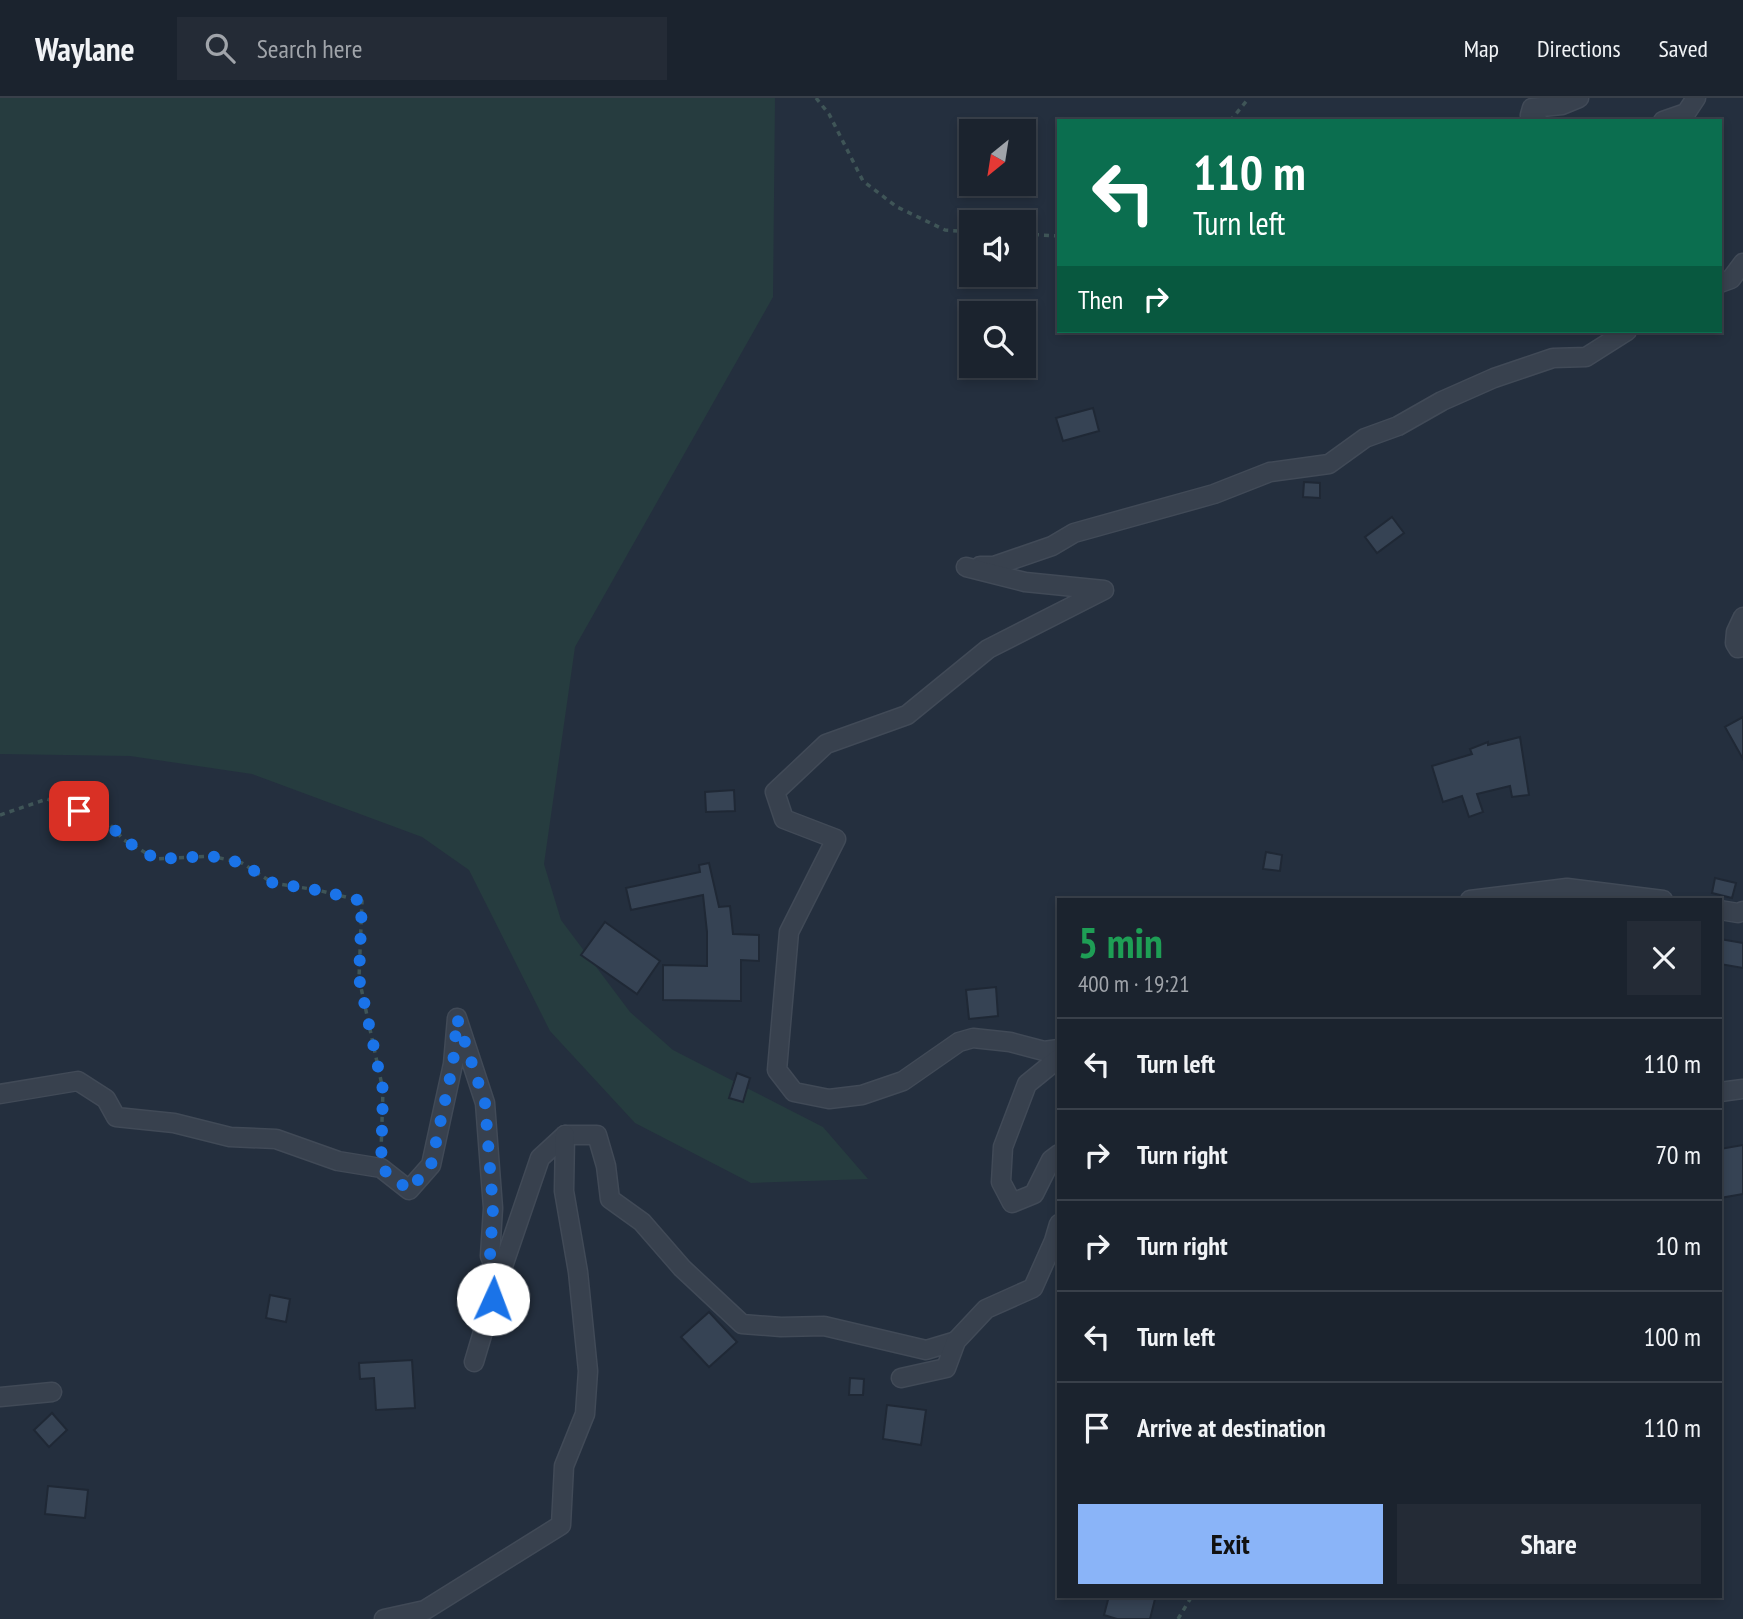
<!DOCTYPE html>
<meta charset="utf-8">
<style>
body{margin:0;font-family:"PT Sans Narrow",sans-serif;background:#242b36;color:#f1f3f6;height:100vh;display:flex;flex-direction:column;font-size:26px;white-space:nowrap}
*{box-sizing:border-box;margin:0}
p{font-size:23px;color:#a0a4aa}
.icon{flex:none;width:38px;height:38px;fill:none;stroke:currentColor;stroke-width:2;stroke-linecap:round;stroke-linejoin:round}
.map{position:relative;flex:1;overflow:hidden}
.sheet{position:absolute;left:1057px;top:800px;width:665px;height:700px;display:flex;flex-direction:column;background:#1b232e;border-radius:0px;box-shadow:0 4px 10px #0003,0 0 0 2px #39404a}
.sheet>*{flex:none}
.banner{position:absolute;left:1057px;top:21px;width:665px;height:214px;border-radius:0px;box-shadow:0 4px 10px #0003,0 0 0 2px #39404a;background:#0b6e4f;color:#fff;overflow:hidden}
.needle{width:46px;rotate:210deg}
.fabs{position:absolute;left:959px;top:21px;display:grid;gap:14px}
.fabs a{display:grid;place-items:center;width:77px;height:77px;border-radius:0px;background:#1b232e;box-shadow:0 4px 10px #0003,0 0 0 2px #39404a;font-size:35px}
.pin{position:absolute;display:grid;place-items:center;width:60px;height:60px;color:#fff;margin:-30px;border-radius:14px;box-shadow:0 4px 10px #0006}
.me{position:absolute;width:77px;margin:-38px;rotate:2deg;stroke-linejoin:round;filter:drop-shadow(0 0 5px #0008)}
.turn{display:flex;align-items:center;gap:24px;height:147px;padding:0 21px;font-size:32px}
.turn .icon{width:91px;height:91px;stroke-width:2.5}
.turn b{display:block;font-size:49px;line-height:60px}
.then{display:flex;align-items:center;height:66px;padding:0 21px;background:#0003;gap:14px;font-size:26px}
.round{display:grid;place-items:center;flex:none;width:74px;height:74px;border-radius:0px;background:#242b36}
.head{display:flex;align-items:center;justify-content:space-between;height:119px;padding:0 21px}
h1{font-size:42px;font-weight:800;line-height:52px;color:#1e9e55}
.cta{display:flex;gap:14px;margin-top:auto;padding:14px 21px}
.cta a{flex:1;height:80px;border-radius:0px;background:#8ab4f8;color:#111;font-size:28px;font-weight:800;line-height:80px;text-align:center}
.cta a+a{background:#242b36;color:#f1f3f6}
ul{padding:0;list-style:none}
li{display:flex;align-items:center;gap:21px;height:91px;padding:0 21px;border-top:2px solid #39404a}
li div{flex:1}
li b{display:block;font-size:26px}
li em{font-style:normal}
header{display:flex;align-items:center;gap:42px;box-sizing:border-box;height:98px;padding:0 35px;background:#1b232e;border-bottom:2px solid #39404a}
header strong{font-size:33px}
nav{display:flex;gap:38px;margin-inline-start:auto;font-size:24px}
.search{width:490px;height:63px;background:#242b36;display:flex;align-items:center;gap:18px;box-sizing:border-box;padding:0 24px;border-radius:0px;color:#a0a4aa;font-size:26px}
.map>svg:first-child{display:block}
</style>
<header>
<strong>Waylane</strong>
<div class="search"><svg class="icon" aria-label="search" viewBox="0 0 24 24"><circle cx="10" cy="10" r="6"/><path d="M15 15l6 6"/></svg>Search here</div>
<nav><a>Map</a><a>Directions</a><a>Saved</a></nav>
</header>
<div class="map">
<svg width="1743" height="1521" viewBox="0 0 1743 1521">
<rect width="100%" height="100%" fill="#242f3e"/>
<polygon fill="#263c3f" points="0,0 775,0 773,199 575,549 544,766 561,822 630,914 673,952 823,1029 868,1081 751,1085 635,1025 550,933 469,772 422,739 252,676 130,658 0,656"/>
<g fill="#364354" stroke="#1f2835" stroke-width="2">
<polygon points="1093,310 1099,333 1063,343 1056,320"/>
<polygon points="1304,384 1320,385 1320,400 1303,399"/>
<polygon points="1392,419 1404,435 1377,455 1365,439"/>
<polygon points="1743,619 1743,661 1725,629"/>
<polygon points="1520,639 1529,697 1512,699 1510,688 1477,696 1483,714 1469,719 1462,698 1443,704 1432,668 1472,656 1470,651 1488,644 1488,647"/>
<polygon points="734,692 735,713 706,714 705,694"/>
<polygon points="1266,754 1282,757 1280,773 1263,771"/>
<polygon points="709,765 719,809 730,808 733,836 759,837 759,863 741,862 741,903 663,902 663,867 707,868 707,834 703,797 631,812 626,790 700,774 699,767"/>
<polygon points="1715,780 1736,785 1732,800 1712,795"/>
<polygon points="605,824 660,863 637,896 581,857"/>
<polygon points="1720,841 1743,845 1743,870 1720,866"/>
<polygon points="996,889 998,918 969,921 966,892"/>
<polygon points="737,975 750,980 743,1004 729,1000"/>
<polygon points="1743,1047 1743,1096 1720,1100 1720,1051"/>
<polygon points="270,1197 290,1201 286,1224 266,1220"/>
<polygon points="709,1214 737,1244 709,1269 681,1239"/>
<polygon points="412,1262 415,1310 376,1312 374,1280 360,1281 359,1265"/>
<polygon points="850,1280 864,1281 863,1297 849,1297"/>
<polygon points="887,1307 926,1312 921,1347 883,1341"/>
<polygon points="52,1315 67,1332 49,1349 34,1332"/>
<polygon points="48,1388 88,1392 85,1420 45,1416"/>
<polygon points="1109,1498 1143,1498 1155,1501 1150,1521 1117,1521 1104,1517"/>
</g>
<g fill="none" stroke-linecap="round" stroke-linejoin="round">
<g stroke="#414a57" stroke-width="21">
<g id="street">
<polyline points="1538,23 1530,17 1532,10 1562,7 1579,0"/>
<polyline points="1663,23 1686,15 1696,0"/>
<polyline points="1720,185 1731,181 1743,165"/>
<polyline points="980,468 994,468 1052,448 1074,435 1214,396 1270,374 1329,366 1365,340 1398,328 1442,303 1494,280 1553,260 1586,259 1627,233"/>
<polyline points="966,469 1025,484 1104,492 988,551 907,617 826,646 775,694 784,721 836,741 789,834 777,972 794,994 829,1001 862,997 903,983 959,944 973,940 1010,944 1044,953 1059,951"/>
<polyline points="1743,519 1736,534 1735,545 1738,550 1743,549"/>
<polyline points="1470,802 1567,790 1663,802"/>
<polyline points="1720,812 1738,815 1743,813"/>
<polyline points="1059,960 1027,986 1003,1049 1001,1084 1012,1105 1034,1096 1051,1062 1059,1056"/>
<polyline points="1720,994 1743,991"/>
<polyline points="0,996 78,983 106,1001 116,1019 174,1025 230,1039 276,1041 338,1063 381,1070 409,1092 431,1067 453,966 457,920 485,1005 493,1110 490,1158 499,1180"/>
<polyline points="474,1264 499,1180 540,1060 565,1037 597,1037 606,1068 610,1101 642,1124 682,1170 742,1226 781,1229 824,1228 926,1252 956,1243"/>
<polyline points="901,1280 946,1270 956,1243 986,1211 1033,1190 1054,1143 1059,1126"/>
<polyline points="0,1299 52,1294"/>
<polyline points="384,1521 425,1512 561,1427 564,1368 585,1316 588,1273 578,1174 564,1093 565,1037"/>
</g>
</g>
<g stroke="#3f5557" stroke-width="3.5" stroke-dasharray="5 5" stroke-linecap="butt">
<polyline points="816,0 829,16 863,83 897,109 945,132 971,134"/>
<polyline points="1230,23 1249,0"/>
<polyline points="1024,136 1059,138"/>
<polyline points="0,717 47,701 79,713 103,719 124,742 156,761 211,758 242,765 273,785 317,792 362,803 359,880 383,992 381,1054"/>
<polyline points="1178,1521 1192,1498"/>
</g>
<use href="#street" stroke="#38414e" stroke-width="18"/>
</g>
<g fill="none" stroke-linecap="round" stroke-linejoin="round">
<polyline stroke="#1a73e8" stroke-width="12" stroke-dasharray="0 21.6" points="79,713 103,719 124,742 156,761 211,758 242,765 273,785 317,792 362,803 359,880 383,992 381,1070 409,1092 431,1067 453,966 457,920 485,1005 493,1110 490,1158 499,1180 493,1201"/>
</g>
</svg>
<div class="fabs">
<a><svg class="needle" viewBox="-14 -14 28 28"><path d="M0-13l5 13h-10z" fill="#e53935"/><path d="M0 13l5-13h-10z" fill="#a0a4aa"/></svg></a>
<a><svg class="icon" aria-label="sound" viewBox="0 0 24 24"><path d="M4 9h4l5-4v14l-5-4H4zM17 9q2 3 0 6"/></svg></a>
<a><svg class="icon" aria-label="search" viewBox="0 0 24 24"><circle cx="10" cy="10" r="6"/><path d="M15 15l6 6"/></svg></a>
</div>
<div class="pin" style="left:79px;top:713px;background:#d93025"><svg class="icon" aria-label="arrive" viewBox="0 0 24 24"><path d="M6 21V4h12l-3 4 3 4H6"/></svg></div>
<svg class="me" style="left:493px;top:1201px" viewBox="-20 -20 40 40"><circle r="19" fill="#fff"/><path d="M0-13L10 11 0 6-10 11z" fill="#1a73e8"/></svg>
<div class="banner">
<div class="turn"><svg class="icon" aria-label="left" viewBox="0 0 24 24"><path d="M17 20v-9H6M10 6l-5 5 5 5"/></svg><div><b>110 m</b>Turn left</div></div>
<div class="then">Then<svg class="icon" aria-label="right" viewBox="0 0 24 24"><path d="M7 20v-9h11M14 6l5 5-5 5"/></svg></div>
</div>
<section class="sheet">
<div class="head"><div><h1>5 min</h1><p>400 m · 19:21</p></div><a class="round"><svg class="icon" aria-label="close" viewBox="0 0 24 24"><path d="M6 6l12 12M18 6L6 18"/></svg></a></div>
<ul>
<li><svg class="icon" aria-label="left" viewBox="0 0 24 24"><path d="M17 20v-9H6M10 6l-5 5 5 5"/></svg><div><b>Turn left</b></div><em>110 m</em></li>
<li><svg class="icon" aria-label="right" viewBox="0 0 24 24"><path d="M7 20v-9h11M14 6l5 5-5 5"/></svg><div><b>Turn right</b></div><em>70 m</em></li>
<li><svg class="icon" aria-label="right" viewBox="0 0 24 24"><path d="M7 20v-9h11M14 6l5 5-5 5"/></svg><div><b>Turn right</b></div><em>10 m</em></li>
<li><svg class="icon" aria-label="left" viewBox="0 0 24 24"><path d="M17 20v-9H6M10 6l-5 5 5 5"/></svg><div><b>Turn left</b></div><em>100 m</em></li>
<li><svg class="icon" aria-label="arrive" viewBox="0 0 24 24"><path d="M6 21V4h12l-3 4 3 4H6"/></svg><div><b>Arrive at destination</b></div><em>110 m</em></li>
</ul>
<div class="cta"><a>Exit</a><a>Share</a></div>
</section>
</div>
